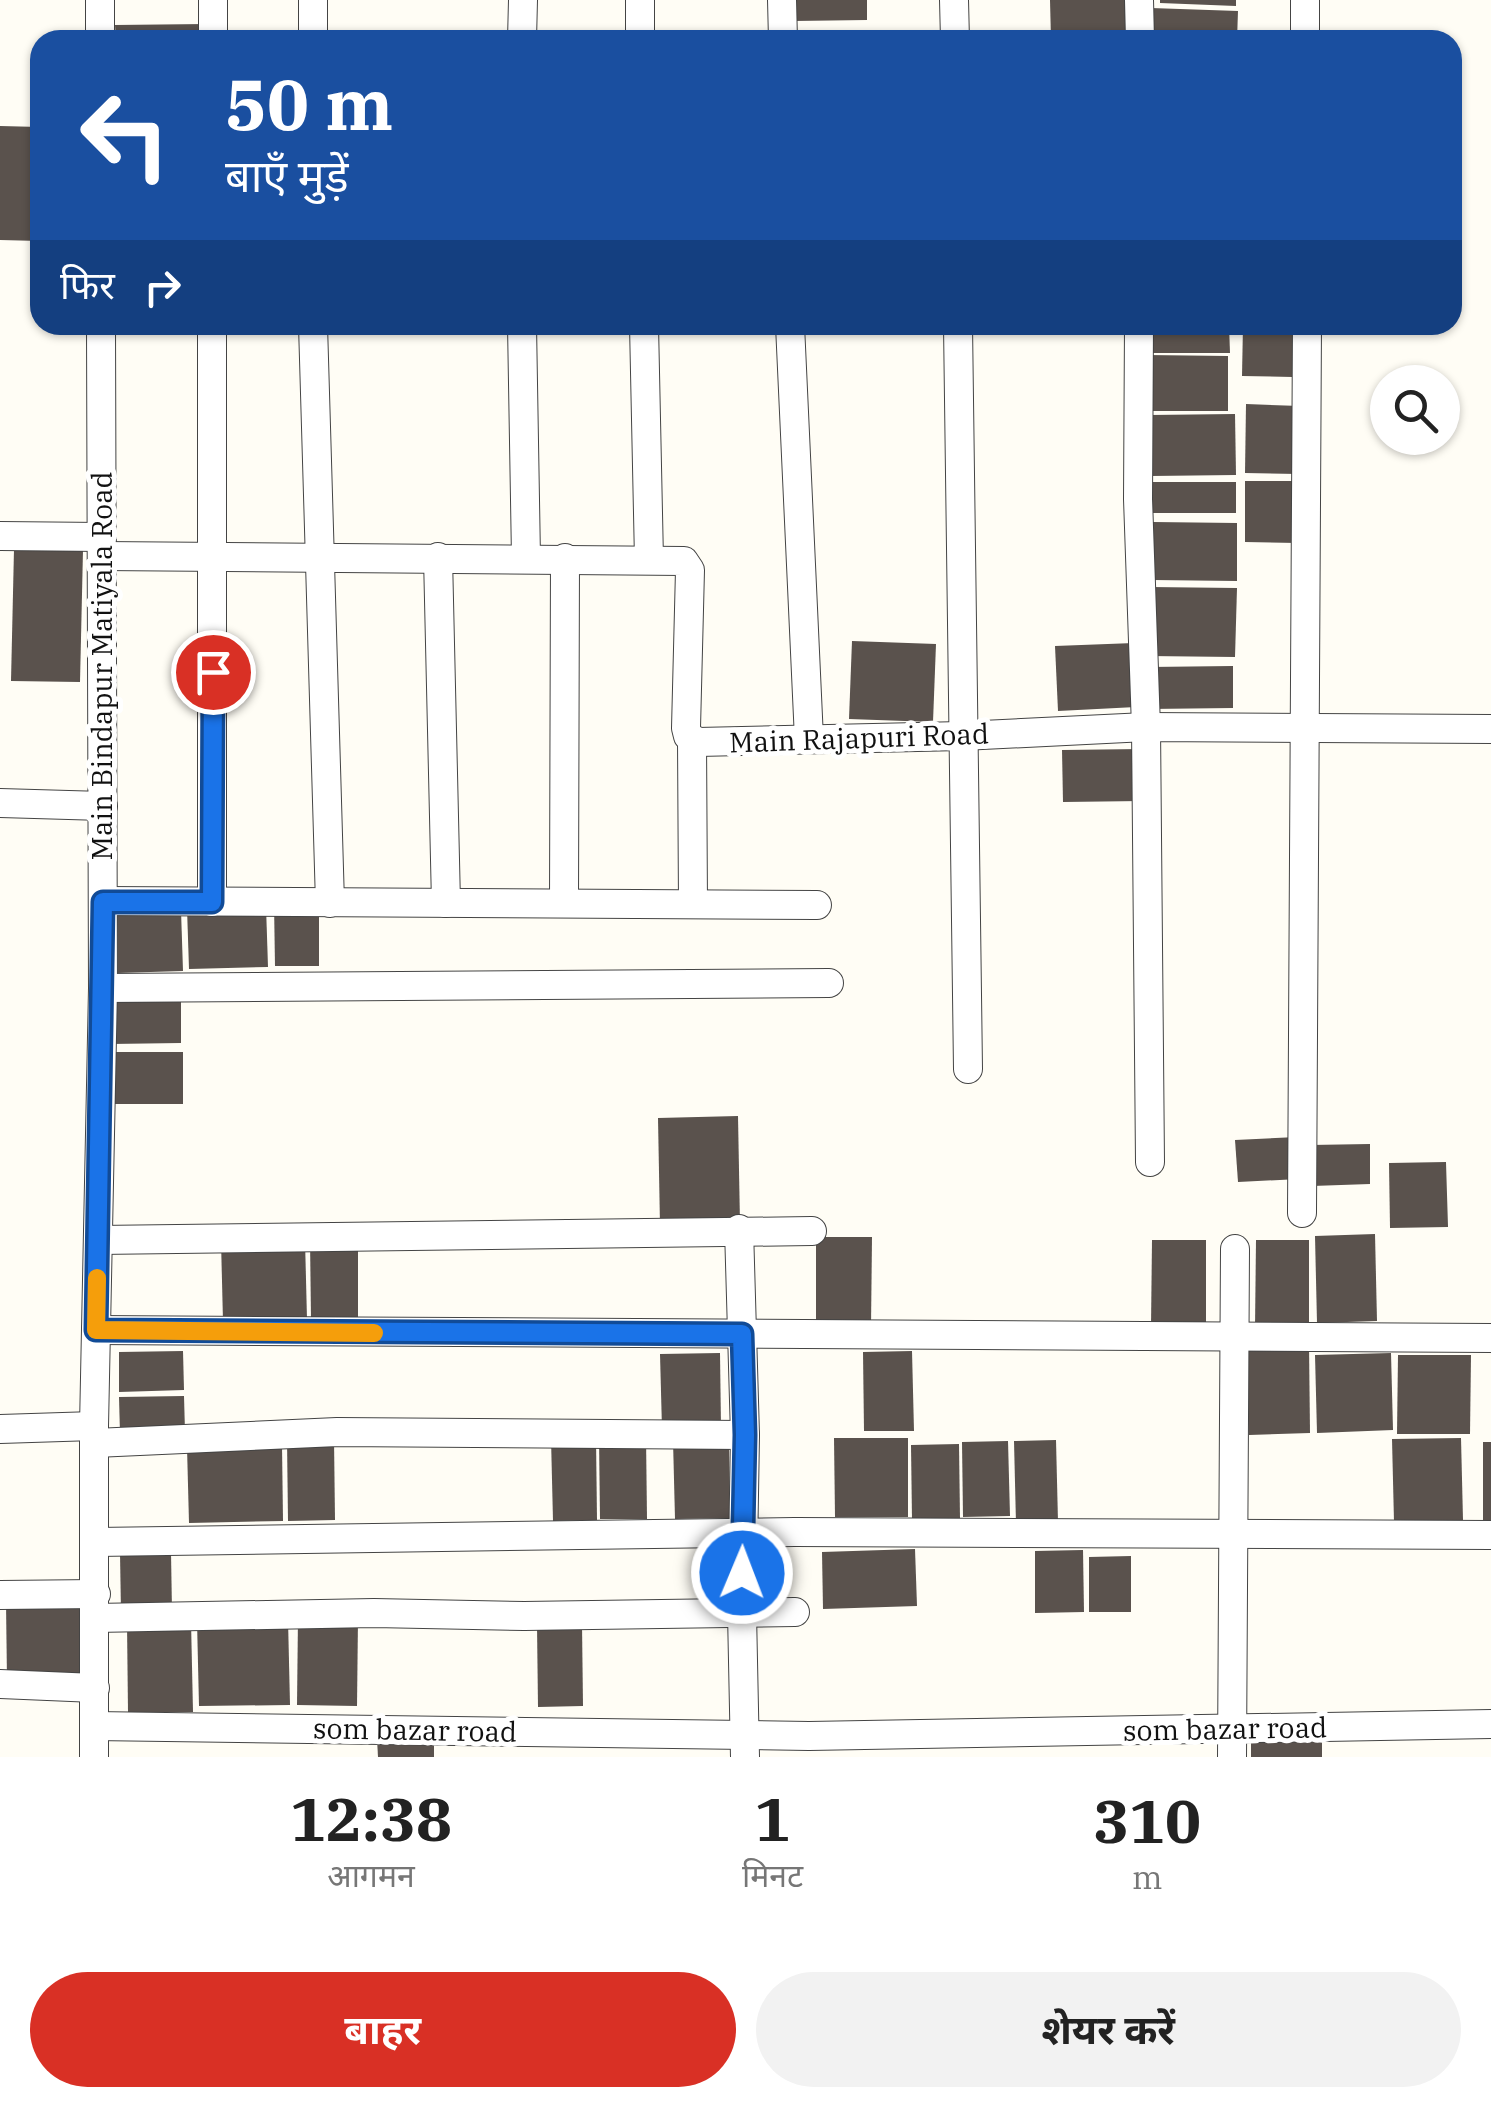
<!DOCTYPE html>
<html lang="hi">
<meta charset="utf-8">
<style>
body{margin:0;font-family:"IBM Plex Serif","Noto Sans Devanagari",serif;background:#f2f2f2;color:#222;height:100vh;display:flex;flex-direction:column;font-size:38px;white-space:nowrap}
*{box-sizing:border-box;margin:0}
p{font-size:32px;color:#767676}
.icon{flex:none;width:55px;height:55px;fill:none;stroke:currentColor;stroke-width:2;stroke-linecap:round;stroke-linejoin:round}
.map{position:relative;height:1757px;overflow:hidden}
.panel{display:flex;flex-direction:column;background:#fff;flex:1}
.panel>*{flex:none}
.top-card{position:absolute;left:30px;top:30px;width:1432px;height:305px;border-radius:30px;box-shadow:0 2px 8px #0004;background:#1a4fa0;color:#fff;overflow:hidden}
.buttons{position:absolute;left:1370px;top:365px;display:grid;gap:20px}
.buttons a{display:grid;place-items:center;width:90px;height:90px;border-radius:50%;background:#fff;box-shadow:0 2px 8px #0004;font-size:50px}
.pin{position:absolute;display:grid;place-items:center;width:85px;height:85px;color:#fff;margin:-42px;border:5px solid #fff;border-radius:50%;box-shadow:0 2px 10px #0007}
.me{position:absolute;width:110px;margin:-55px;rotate:1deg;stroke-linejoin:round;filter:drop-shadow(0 0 8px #0008)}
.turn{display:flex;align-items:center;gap:35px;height:210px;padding:0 30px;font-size:45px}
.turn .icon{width:130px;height:130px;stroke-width:2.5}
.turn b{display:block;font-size:70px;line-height:85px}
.then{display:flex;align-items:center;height:95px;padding:0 30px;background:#0003;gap:20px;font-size:38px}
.eta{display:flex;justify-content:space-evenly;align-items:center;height:170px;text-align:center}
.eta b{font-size:60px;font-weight:700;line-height:70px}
.button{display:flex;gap:20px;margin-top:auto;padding:20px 30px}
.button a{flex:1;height:115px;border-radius:60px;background:#d93025;color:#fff;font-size:40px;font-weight:700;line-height:115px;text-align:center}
.button a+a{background:#f2f2f2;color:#222}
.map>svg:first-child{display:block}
</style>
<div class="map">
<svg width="1491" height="1757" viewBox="0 0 1491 1757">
<rect width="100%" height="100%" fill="#fffdf5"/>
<g fill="#5a524d">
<polygon points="794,0 867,0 867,20 794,21"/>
<polygon points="1050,0 1131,0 1133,39 1051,40"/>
<polygon points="1160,0 1236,0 1236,6 1160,3"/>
<polygon points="1151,8 1238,11 1237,40 1149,40"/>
<polygon points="206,24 207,40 116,40 115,25"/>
<polygon points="0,126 40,127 40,241 0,240"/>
<polygon points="1149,325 1229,325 1230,353 1148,353"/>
<polygon points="1243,325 1294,325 1293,377 1242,376"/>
<polygon points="1147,355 1228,356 1228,411 1146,411"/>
<polygon points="1246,404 1300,406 1298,474 1245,473"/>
<polygon points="1235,414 1236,475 1151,476 1150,415"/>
<polygon points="1245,481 1298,481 1297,543 1245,542"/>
<polygon points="1152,482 1236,482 1236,513 1153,513"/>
<polygon points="1153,522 1237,523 1237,581 1152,580"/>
<polygon points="14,549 83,550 80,682 11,681"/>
<polygon points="1150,587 1237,588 1235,657 1148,656"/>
<polygon points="852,641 936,644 933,722 849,719"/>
<polygon points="1134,643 1136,707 1058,711 1055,646"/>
<polygon points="1233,666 1233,708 1149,709 1149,667"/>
<polygon points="1141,749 1142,801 1063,802 1062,750"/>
<polygon points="274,903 319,903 319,966 275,966"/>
<polygon points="266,906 268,967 189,969 187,908"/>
<polygon points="181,910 183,971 118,973 117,912"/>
<polygon points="181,997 181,1043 111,1044 111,998"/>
<rect x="112" y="1052" width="71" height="52"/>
<polygon points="738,1116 740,1224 660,1226 658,1118"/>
<polygon points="1297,1137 1299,1179 1238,1182 1235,1140"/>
<polygon points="1370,1144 1370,1184 1312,1186 1310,1145"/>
<polygon points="1446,1162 1448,1227 1390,1228 1389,1163"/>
<polygon points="1375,1234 1377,1321 1317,1323 1315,1236"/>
<polygon points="816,1237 872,1237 871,1327 816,1327"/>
<polygon points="310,1239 358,1239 358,1319 311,1319"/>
<polygon points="305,1240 307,1319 223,1321 221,1241"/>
<polygon points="1152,1240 1206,1240 1206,1327 1151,1327"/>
<polygon points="1256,1240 1309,1240 1309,1329 1255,1329"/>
<polygon points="1309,1344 1310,1433 1249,1435 1247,1345"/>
<polygon points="183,1351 184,1390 119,1392 119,1352"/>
<polygon points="912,1351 914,1431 864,1431 863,1352"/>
<polygon points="720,1353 721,1428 662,1429 660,1354"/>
<polygon points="1391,1353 1393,1430 1317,1433 1315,1355"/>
<polygon points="1398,1355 1471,1355 1470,1434 1397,1434"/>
<polygon points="184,1396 185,1432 120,1434 119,1397"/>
<polygon points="646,1436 647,1519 600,1519 599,1437"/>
<polygon points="551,1438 596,1438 597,1520 553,1521"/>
<polygon points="834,1438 908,1438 908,1517 835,1517"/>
<polygon points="1461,1438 1463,1520 1394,1522 1392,1439"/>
<polygon points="287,1439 334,1439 335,1520 288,1521"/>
<polygon points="729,1439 730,1518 675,1519 673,1440"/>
<polygon points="1056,1440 1058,1522 1016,1524 1014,1441"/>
<polygon points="1008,1441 1010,1516 963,1517 962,1442"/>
<rect x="1483" y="1442" width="8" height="81"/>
<polygon points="959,1444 960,1519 912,1520 911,1445"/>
<polygon points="282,1445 283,1521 189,1523 187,1447"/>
<polygon points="915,1549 917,1606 823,1609 822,1552"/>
<polygon points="1083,1550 1084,1612 1035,1613 1035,1551"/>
<polygon points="171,1552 172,1612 121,1613 120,1553"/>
<polygon points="1131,1556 1131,1612 1089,1612 1089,1557"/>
<polygon points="82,1601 84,1679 7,1681 6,1602"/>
<polygon points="298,1617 358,1618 357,1706 297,1705"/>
<polygon points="288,1619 290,1705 199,1706 197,1621"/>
<polygon points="191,1621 193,1712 128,1712 127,1623"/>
<polygon points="582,1624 583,1706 538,1707 537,1625"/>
<polygon points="377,1739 434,1739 434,1757 378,1757"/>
<rect x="1251" y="1742" width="71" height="15"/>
</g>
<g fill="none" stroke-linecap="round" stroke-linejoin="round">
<g stroke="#444" stroke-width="30">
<g id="street">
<polyline points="100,0 100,40"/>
<polyline points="313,0 313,40"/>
<polyline points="782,0 783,40"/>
<polyline points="954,0 955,40"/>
<polyline points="1139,0 1140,40"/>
<polyline points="1305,0 1305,40"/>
<polyline points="213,40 213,0"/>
<polyline points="522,40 523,0"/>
<polyline points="640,40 640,0"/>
<polyline points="212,325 212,902"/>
<polyline points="313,325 330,903"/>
<polyline points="522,325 526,558"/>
<polyline points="644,325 649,560"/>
<polyline points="790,325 809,739"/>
<polyline points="958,325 968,1069"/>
<polyline points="1139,325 1138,499 1146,727 1150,1162"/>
<polyline points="0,536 102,537"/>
<polyline points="102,556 684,561 690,570 686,728 688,736 698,742 962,736 1146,727 1491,729"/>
<polyline points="438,557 446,903"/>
<polyline points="692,740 693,904"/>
<polyline points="0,803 103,806"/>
<polyline points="103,901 817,905"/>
<polyline points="564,903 565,558"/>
<polyline points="103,988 829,983"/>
<polyline points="1302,1213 1307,325"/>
<polyline points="739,1229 745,1435 742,1613 745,1757"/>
<polyline points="98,1240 812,1231"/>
<polyline points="96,1330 1491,1338"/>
<polyline points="0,1429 94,1426"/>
<polyline points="95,1443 337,1432 745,1435"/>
<polyline points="96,1542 795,1532 1491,1535"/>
<polyline points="0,1595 96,1594"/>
<polyline points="95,1618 374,1613 524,1616 795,1612"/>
<polyline points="0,1684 95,1688"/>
<polyline points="94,1726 809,1736 1491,1724"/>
<polyline points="94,1757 94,1426 103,988 101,325"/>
<polyline points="1232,1757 1235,1249"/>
</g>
</g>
<use href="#street" stroke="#fff" stroke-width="28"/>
</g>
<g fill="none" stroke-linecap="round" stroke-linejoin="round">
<g stroke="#114b97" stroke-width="25">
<polyline id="route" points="213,672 212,902 103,902 96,1330 742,1334 745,1435 742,1573"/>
</g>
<use href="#route" stroke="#1a73e8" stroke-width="18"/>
<polyline stroke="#f59e0b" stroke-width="18" points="97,1278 96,1330 374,1333"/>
</g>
<g text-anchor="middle" stroke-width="10" stroke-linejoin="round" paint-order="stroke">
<g font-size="28" fill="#111" stroke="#fff">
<text transform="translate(102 666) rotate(-90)" y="10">Main Bindapur Matiyala Road</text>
<text transform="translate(859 738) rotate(-2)" y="10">Main Rajapuri Road</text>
<text transform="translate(1225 1729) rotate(-1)" y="10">som bazar road</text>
<text transform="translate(415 1730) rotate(1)" y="10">som bazar road</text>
</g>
</g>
</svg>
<div class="buttons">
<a><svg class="icon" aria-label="search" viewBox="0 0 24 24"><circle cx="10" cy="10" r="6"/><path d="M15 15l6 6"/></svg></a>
</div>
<div class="pin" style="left:213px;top:672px;background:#d93025"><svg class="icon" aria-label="arrive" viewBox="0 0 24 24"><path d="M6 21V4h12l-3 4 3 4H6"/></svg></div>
<svg class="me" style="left:742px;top:1573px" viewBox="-20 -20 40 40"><circle r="17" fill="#1a73e8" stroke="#fff" stroke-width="3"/><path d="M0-11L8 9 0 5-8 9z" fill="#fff"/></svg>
<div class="top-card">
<div class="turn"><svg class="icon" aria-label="left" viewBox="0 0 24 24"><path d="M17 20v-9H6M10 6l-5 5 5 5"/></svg><div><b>50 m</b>बाएँ मुड़ें</div></div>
<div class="then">फिर<svg class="icon" aria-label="right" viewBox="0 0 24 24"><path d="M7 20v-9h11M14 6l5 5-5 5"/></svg></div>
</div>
</div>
<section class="panel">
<div class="eta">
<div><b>12:38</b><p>आगमन</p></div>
<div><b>1</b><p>मिनट</p></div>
<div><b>310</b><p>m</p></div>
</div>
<div class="button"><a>बाहर</a><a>शेयर करें</a></div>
</section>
